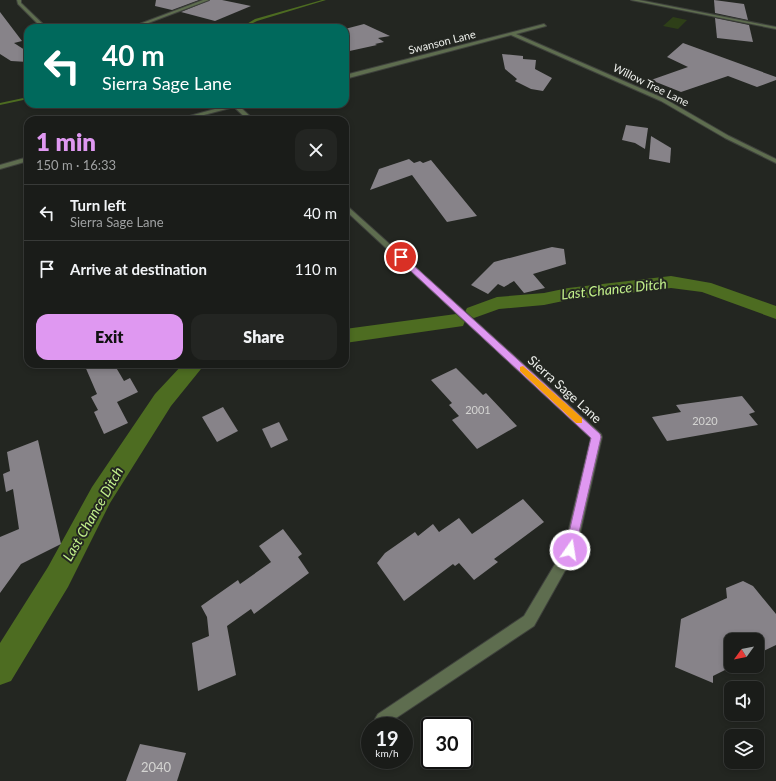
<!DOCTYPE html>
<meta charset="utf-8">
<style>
body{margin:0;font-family:Lato,sans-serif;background:#232522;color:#f1f3f6;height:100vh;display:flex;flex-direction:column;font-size:15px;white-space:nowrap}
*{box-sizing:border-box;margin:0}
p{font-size:13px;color:#9fa1a2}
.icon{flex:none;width:22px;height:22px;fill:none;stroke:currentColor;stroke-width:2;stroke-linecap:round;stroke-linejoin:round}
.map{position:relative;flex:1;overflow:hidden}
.side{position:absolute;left:24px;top:116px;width:325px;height:252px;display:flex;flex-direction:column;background:#1a1c19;border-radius:12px;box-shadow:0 2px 6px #0003,0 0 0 1px #383a38}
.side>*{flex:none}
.banner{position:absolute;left:24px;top:24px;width:325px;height:84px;border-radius:12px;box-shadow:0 2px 6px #0003,0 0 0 1px #383a38;background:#00695c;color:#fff;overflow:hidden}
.needle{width:26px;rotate:237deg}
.buttons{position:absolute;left:724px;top:633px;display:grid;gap:8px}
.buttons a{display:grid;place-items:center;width:40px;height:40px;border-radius:8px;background:#1a1c19;box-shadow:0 2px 6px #0003,0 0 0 1px #383a38;font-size:20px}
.speed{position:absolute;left:361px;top:717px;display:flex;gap:8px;font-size:20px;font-weight:700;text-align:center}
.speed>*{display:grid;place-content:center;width:52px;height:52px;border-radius:50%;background:#1a1c19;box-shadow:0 2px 6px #0003,0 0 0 1px #383a38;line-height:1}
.speed small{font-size:10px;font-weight:400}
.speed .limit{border:2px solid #111;border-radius:6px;background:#fff;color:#111}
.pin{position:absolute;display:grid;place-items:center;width:34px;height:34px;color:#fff;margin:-17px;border:2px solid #fff;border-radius:50%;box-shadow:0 1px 4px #0007}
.me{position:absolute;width:44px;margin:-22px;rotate:13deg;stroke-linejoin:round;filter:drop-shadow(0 0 3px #0008)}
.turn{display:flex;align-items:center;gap:14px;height:84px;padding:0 12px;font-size:18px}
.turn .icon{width:52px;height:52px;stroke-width:2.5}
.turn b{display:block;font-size:28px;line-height:34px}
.round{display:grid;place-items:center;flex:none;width:42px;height:42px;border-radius:12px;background:#232522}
.summary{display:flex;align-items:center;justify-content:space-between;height:68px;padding:0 12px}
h1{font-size:24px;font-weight:800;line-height:30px;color:#df98f1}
.action{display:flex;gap:8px;margin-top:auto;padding:8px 12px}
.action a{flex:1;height:46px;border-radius:12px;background:#df98f1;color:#111;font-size:16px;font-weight:800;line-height:46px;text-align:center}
.action a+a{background:#232522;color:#f1f3f6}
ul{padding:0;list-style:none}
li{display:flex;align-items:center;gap:12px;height:56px;padding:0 12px;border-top:1px solid #383a38}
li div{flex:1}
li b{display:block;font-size:15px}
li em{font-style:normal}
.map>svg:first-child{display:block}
</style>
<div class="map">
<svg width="776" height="781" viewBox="0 0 776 781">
<rect width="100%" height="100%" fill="#232621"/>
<polygon fill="#2e3f18" points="673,17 687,20 678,29 663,26"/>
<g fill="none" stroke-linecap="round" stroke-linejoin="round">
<g fill="#4d6c21" fill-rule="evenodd">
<polygon points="322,0 326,0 257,21 243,28 240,28 255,19"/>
<polygon points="28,97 28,99 0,105 0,103"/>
</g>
<g fill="#4d6c21" fill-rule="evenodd">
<polygon points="671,276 711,283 776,306 776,319 702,292 671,288 568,300 544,305 499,309 474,318 467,316 465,312 467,308 497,297 544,293 568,288"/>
<polygon points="456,314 463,316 465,321 463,326 345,343 345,329"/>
<polygon points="183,364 205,364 171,406 110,503 68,587 11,681 0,685 0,643 48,567 92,487 155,394"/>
</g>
</g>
<g fill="#878389">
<polygon points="156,0 199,0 172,10 155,6"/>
<polygon points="210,0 222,0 251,6 215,21 181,12"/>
<polygon points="714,0 744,4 748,20 715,13"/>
<polygon points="0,12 22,41 14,43 28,52 28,62 11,61 0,54"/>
<polygon points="715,18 749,25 753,42 717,38"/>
<polygon points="364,24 390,36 378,38 384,42 375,44 377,45 345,52 345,29"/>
<polygon points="683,43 776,77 776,80 757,87 728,76 681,92 651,80 688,67 667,57"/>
<polygon points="502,54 523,56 523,59 536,60 535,69 552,78 543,91 531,89 515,81 517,79 505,69"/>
<polygon points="626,125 648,128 645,149 635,143 622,140"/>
<polygon points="651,136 671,148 670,163 649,159"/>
<polygon points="409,159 414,163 420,161 423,163 431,160 477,216 447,222 412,175 370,190 379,169"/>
<polygon points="552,247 564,249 566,264 533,274 545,288 524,293 514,281 504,287 498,284 488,294 471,285 494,262"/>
<polygon points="84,364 114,364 124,381 130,378 138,392 117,402 128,423 104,434 94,412 98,410 91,397 97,394"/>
<polygon points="456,368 483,395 486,393 517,426 477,449 452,420 459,416 449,405 452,403 431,380"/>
<polygon points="742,396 755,412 749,414 758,425 667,441 652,417 681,412 676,405"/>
<polygon points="223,407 238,431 217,442 202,417"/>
<polygon points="279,422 288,440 271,448 262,429"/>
<polygon points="38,440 61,544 21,564 0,593 0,537 19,529 13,489 6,492 3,474 10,471 7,452"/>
<polygon points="523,499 544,522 494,559 498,562 474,580 459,563 455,566 453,564 404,601 377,563 385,553 415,532 418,536 433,524 439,532 459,518 472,534"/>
<polygon points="283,529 302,554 298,557 309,573 254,614 251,609 227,626 236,675 198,691 192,643 209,636 207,617 201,606 238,580 240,584 271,562 259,546"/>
<polygon points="743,581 753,586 776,614 776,645 757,654 757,640 731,640 731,666 733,666 713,676 713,683 675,667 681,619 727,598 726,588"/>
<polygon points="140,744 186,753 177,781 126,781"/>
</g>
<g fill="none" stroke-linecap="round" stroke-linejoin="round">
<g stroke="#3f423d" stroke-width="2">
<g id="minor">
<polygon points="17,0 21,0 21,3 47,28 42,28 18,4"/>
<polygon points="203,0 209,0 135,28 129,28"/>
<polygon points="631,0 639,0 776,27 776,29"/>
<polygon points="544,24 546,26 516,34 665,99 729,136 776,159 776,163 725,138 661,101 511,35 345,79 345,75"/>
<polygon points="233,104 243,104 239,106 254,120 248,120 234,107 185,120 175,120"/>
<polygon points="28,157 28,161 0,169 0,165"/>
<polygon points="345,204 601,434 602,437 576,551 534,626 384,726 378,724 375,719 378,714 524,616 564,549 591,438 345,210"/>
</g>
</g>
<use href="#minor" fill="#5e6d4f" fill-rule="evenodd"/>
</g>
<polygon fill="#df98f1" stroke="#91639d" points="398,256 403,256 600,434 601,437 574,554 570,556 566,554 565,550 591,438 398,259"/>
<polygon fill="#f59e0b" points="523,366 582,418 582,423 576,423 520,371 520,367"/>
<g text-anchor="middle" stroke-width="4" stroke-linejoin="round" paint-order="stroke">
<g font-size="11" fill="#edefeb" stroke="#232621">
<text transform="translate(442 42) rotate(-14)" y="4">Swanson Lane</text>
<text transform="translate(651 85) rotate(26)" y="4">Willow Tree Lane</text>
</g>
<g font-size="11" fill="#d4d4d2">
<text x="478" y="414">2001</text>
<text x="705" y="425">2020</text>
</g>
<g font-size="13" fill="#edefeb" stroke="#232621">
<text transform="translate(565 389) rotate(42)" y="5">Sierra Sage Lane</text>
</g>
<g font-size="13" fill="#d4d4d2">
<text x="156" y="772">2040</text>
</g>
<g font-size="14" font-style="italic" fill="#c2f08b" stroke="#232621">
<text transform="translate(614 289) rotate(-6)" y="5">Last Chance Ditch</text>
<text transform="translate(93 514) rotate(-60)" y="5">Last Chance Ditch</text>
</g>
</g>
</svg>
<div class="buttons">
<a><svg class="needle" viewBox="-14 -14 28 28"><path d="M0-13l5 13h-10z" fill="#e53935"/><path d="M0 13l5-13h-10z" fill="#9fa1a2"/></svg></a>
<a><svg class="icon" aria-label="sound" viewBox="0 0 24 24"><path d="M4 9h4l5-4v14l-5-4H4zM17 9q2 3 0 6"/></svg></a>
<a><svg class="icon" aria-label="layers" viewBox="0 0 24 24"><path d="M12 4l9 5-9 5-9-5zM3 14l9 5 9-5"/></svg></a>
</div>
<div class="speed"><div>19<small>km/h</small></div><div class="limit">30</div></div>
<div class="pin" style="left:401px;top:257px;background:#d93025"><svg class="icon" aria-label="arrive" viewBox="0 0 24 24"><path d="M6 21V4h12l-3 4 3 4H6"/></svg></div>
<svg class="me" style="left:570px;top:550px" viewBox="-20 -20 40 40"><circle r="17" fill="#df98f1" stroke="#fff" stroke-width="3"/><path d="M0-11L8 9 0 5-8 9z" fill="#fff"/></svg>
<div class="banner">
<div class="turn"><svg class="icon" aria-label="left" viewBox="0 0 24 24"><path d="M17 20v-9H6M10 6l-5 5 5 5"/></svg><div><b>40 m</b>Sierra Sage Lane</div></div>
</div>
<section class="side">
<div class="summary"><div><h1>1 min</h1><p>150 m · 16:33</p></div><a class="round"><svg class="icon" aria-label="close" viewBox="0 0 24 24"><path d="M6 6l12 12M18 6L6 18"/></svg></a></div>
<ul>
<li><svg class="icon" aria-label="left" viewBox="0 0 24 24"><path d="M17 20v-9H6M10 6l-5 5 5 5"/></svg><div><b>Turn left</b><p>Sierra Sage Lane</p></div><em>40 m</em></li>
<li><svg class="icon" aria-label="arrive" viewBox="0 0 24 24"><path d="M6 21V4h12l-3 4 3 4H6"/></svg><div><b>Arrive at destination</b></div><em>110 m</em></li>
</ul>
<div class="action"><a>Exit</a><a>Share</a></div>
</section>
</div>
